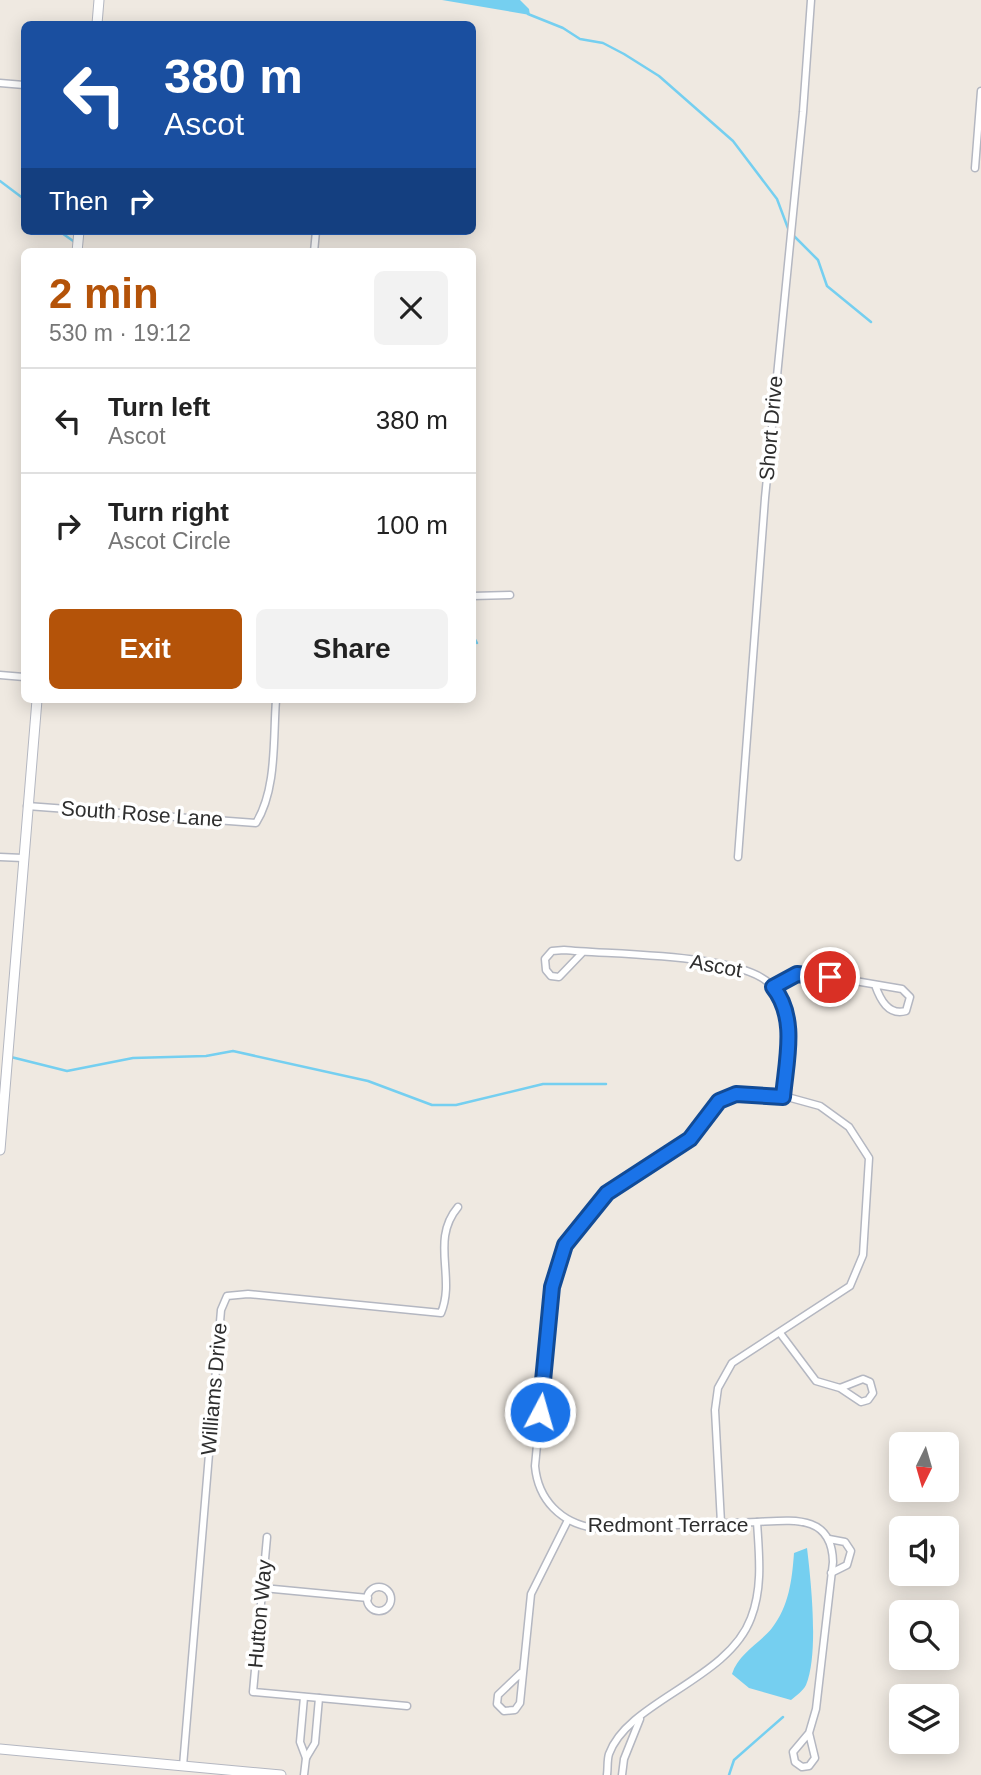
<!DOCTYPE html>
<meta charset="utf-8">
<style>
body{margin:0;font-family:Helvetica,sans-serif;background:#f2f2f2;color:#222;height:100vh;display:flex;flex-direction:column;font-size:26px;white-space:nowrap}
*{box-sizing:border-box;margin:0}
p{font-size:23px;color:#767676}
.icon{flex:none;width:38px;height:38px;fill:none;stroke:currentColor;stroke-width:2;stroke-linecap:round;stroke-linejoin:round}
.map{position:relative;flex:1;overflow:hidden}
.details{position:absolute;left:21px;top:248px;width:455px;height:455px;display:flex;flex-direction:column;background:#fff;border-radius:10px;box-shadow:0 4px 18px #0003}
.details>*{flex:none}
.top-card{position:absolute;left:21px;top:21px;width:455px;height:214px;border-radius:10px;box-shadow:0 4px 18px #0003;background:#1a4fa0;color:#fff;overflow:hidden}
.needle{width:46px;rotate:185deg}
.fabs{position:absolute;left:889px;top:1432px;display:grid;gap:14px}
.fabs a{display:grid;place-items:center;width:70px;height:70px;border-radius:10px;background:#fff;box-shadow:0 4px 18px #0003;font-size:35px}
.pin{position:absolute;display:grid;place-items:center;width:60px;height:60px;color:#fff;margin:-30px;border:4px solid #fff;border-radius:50%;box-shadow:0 2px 7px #0007}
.me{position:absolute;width:77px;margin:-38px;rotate:6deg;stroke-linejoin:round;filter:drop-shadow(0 0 5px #0008)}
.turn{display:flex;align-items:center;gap:24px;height:147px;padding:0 28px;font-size:32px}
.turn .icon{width:91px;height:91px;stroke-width:2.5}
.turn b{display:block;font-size:49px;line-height:60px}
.then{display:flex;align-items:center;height:66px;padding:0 28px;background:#0003;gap:14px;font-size:26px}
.round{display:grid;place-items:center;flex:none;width:74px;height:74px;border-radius:10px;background:#f2f2f2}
.headline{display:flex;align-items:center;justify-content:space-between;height:119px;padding:0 28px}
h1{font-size:42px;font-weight:700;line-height:52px;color:#b45309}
.action{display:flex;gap:14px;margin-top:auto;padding:14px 28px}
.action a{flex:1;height:80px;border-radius:10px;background:#b45309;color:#fff;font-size:28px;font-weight:700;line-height:80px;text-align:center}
.action a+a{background:#f2f2f2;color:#222}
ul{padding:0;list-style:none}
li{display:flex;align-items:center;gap:21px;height:105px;padding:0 28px;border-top:2px solid #e0e0e0}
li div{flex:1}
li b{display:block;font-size:26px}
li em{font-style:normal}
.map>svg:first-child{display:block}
</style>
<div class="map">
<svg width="981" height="1775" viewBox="0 0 981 1775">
<rect width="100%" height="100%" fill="#efe9e1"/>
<g fill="#75cff0">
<polygon points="442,0 520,0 529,9 530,15"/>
<path d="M807,1548C811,1581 819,1654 806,1685C803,1691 796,1696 791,1700L749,1688L732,1674C738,1654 760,1643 772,1628C789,1606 792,1580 794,1553Z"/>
</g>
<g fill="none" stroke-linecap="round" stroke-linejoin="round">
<g stroke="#75cff0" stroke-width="2.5">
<polyline points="528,14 563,28 580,39 603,43 624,54 659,76 733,141 777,199 789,231 818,260 827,286 871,322"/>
<polyline points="0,181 24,199"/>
<polyline points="59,231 76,243"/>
<polyline points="472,634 477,643"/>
<polyline points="11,1057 67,1071 133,1058 206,1056 233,1051 368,1081 432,1105 456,1105 543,1084 606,1084"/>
<polyline points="729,1775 734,1760 783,1717"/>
</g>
<g stroke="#b4b7c1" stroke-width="9">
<g id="street">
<polyline points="0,83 24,85"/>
<polyline points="975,168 981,91"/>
<polyline points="314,252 316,231"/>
<polyline points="472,596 510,595"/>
<polyline points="0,675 24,677"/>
<path d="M27,806L256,823C277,789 273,739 276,700"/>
<polyline points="0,857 23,858"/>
<polyline points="738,857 765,498 803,112 811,0"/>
<path d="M583,952L559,977L551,976L546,970L545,959L552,951L564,950C611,955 739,953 770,984C781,994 786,1013 789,1028C792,1049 785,1076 783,1098"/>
<path d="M773,987L789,976L808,973L902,989L910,997L906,1011C888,1016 880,999 875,985"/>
<polyline points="780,1333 816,1381 840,1388 861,1402 868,1400 873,1393 870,1382 863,1379 840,1388"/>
<path d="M757,1522C793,1520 832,1514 833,1562L816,1709L809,1733L793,1752L795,1762L802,1767L809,1766L815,1758L809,1733"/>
<polyline points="267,1537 253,1692 407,1706"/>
<polyline points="829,1539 845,1542 851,1551 847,1565 831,1573"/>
<circle cx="379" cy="1599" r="12"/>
<polyline points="263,1588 368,1598"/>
<polyline points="521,1673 498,1695 497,1704 504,1711 515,1710 520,1703 531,1594 568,1520"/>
<polyline points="304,1697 300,1742 306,1758 304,1775"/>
<polyline points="306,1758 315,1743 319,1698"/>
<path d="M183,1766L221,1310L227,1296L248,1294L441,1313C456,1277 430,1240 458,1207"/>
<path d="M607,1775C608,1768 607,1760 609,1754C628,1701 728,1680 751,1618C763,1587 759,1554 757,1522L594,1528C561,1523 538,1500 535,1466L552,1287L565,1245L607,1193L690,1139L719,1101L736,1094H750L791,1098L820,1106L849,1127L869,1158L863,1255L850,1286L732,1363L718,1388L715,1410L721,1523"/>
<polyline points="622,1775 624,1759 640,1719"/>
</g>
</g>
<g stroke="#b4b7c1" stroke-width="11">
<g id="secondary">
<polyline points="97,24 99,0"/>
<polyline points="77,252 79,231"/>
<polyline points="0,1150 37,700"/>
<polyline points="0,1749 281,1775"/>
</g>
</g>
<use href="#street" stroke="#fff" stroke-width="6"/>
<use href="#secondary" stroke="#fff" stroke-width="9"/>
</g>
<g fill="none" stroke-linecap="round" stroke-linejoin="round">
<g stroke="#114b97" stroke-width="18">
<path id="route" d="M540,1412L552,1287L565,1245L607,1193L690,1139L719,1101L736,1094L783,1097C786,1061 798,1018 773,987L797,974L830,977"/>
</g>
<use href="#route" stroke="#1a73e8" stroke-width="12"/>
</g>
<g text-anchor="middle" stroke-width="7" stroke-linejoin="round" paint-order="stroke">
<g font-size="21" fill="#2e2e2e" stroke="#fff">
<text transform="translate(771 428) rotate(-85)" y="7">Short Drive</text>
<text transform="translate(142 814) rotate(4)" y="7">South Rose Lane</text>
<text transform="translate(716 966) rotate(10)" y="7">Ascot</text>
<text transform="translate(214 1389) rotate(-85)" y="7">Williams Drive</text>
<text x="668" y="1532">Redmont Terrace</text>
<text transform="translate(260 1614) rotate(-85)" y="7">Hutton Way</text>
</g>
</g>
</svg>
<div class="fabs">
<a><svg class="needle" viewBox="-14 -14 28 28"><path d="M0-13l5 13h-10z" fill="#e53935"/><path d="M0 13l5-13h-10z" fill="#767676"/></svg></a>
<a><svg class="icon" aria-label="sound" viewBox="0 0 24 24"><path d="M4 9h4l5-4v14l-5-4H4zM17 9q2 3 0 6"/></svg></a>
<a><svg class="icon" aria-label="search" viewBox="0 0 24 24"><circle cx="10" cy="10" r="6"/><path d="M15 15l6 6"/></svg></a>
<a><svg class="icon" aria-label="layers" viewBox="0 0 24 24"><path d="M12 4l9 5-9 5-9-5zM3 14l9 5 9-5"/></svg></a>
</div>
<div class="pin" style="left:830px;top:977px;background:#d93025"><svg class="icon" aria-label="arrive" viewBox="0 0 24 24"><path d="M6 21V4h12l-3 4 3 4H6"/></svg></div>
<svg class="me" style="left:540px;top:1412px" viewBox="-20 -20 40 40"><circle r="17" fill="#1a73e8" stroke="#fff" stroke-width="3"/><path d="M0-11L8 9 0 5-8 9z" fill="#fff"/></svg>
<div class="top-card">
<div class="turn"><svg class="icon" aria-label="left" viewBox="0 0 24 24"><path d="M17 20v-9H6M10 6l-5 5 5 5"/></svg><div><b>380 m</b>Ascot</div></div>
<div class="then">Then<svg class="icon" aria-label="right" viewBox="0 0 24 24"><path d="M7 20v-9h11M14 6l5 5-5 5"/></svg></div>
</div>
<section class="details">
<div class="headline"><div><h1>2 min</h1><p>530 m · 19:12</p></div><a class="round"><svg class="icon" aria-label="close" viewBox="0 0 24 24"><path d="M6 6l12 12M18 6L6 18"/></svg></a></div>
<ul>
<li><svg class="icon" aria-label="left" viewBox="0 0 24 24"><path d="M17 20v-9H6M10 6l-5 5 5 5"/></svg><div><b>Turn left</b><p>Ascot</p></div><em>380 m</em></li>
<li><svg class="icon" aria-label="right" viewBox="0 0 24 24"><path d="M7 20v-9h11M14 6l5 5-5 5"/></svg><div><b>Turn right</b><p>Ascot Circle</p></div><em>100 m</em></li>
</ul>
<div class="action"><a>Exit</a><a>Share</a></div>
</section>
</div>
